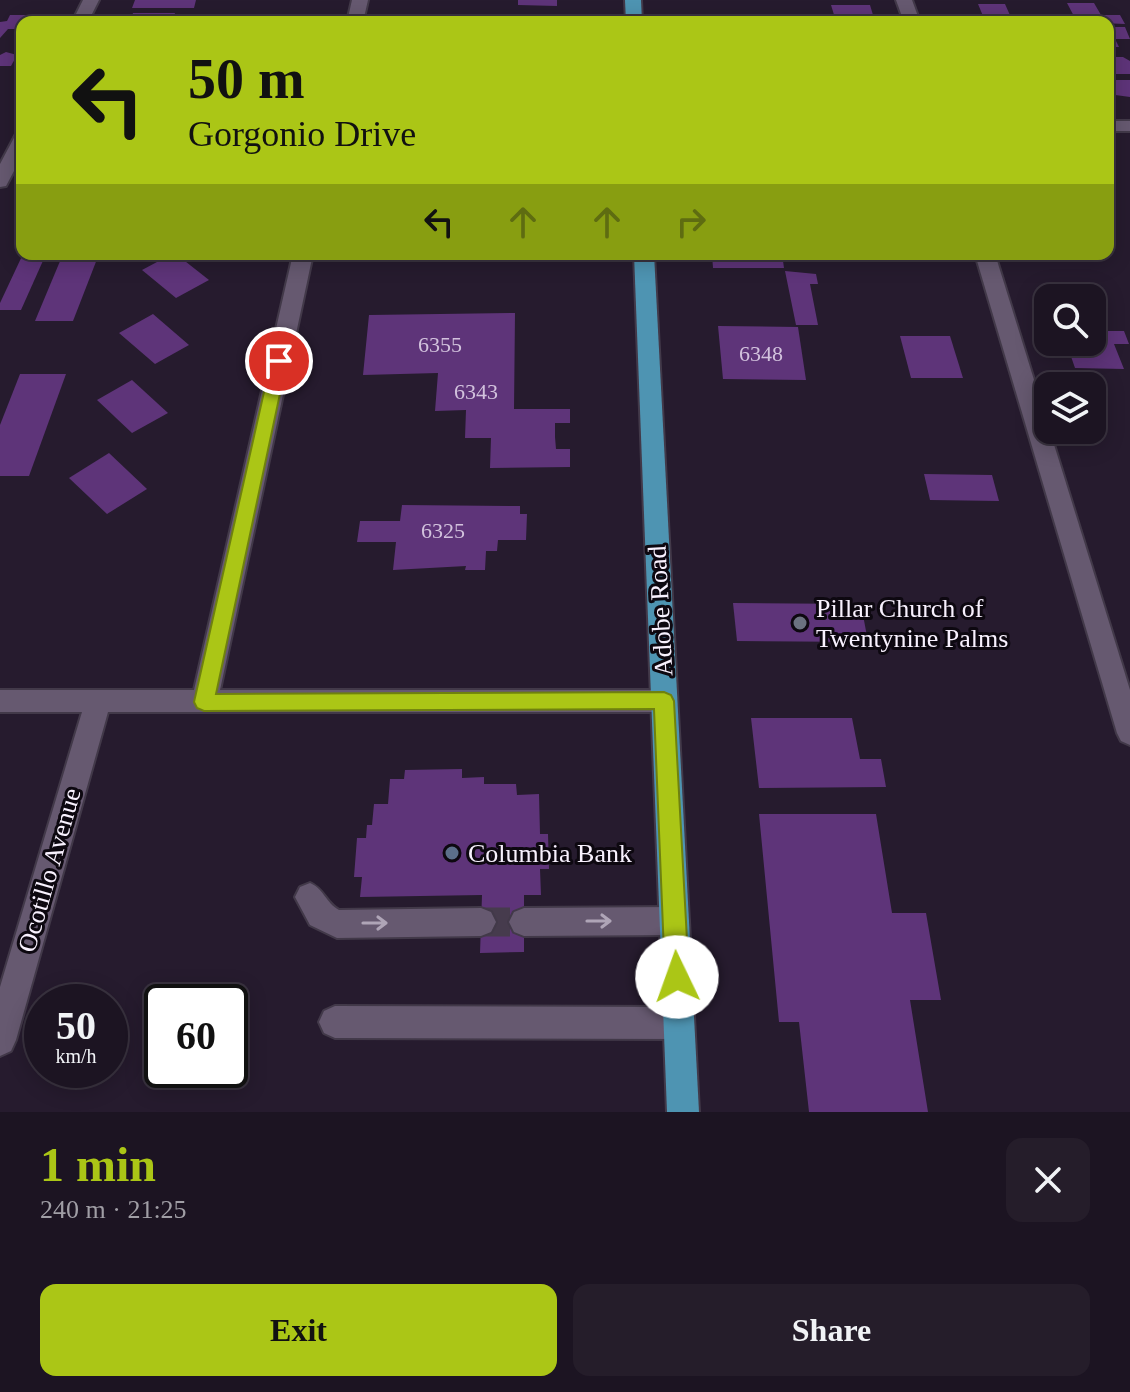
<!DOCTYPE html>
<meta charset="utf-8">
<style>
body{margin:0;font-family:Georgia,serif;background:#251d2a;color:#f1f3f6;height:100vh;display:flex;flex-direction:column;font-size:30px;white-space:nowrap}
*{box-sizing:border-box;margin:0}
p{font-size:26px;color:#a09ea5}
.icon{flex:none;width:44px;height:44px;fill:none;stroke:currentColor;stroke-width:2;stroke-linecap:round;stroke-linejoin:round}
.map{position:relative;height:1112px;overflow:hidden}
.side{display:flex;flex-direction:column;background:#1c1422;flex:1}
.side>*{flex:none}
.banner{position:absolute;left:16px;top:16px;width:1098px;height:244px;border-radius:16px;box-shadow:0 4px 20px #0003,0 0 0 2px #3a3340;background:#abc616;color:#111;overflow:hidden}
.fabs{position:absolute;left:1034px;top:284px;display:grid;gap:16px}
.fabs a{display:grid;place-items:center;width:72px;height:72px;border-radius:16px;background:#1c1422;box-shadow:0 4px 20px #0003,0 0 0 2px #3a3340;font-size:40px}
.speed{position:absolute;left:24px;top:984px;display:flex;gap:16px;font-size:40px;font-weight:700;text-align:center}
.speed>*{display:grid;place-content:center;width:104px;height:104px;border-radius:50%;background:#1c1422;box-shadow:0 4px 20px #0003,0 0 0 2px #3a3340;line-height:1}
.speed small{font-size:20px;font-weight:400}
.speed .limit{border:4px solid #111;border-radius:12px;background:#fff;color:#111}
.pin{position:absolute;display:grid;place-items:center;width:68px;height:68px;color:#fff;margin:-34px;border:4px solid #fff;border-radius:50%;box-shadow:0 2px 8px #0007}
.me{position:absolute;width:88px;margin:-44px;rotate:357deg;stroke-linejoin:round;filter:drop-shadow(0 0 6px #0008)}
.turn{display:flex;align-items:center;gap:28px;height:168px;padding:0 40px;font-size:36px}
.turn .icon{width:104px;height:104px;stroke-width:2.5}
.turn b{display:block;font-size:56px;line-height:68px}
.lanes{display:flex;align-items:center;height:76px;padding:0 40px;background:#0003;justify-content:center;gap:40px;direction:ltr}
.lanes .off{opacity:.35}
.round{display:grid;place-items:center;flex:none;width:84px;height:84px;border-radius:16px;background:#251d2a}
.summary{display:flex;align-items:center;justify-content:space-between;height:136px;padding:0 40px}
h1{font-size:48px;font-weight:800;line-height:60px;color:#abc616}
.button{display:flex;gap:16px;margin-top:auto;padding:16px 40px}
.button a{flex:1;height:92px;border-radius:16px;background:#abc616;color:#111;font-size:32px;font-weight:800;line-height:92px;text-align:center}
.button a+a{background:#251d2a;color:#f1f3f6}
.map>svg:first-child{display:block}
</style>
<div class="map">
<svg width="1130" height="1112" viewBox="0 0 1130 1112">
<rect width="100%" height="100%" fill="#261b2e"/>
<g fill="#5e3479">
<polygon points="135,0 196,0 194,8 132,8"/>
<polygon points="518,0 557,0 557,6 518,5"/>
<polygon points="1067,3 1094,3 1101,15 1120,15 1125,24 1077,22"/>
<polygon points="978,4 1005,4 1013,22 965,22 963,16 983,16"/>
<polygon points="831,5 870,5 873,15 865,15 867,22 841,22 839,18 835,18"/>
<polygon points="133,13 175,13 172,22 130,22"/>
<polygon points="10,15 35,15 32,22 22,22 22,29 8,29 0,38 0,22 7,21"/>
<polygon points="279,15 306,15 304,22 277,22"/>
<polygon points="682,16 750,16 751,22 682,22"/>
<polygon points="1108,27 1125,27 1130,39 1115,39 1119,47 1108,47"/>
<polygon points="6,52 17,55 11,66 0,66 0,55"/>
<polygon points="1108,57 1123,57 1130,61 1130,74 1108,74"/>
<polygon points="1108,80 1130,80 1130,97 1108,94"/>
<polygon points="23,254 46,254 21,310 0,310 0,303"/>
<polygon points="63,254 99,254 73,321 35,321"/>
<polygon points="172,254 176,254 209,280 176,298 142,270"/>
<polygon points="712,254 782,254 784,268 713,268"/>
<polygon points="785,271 816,274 818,284 810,284 818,325 796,325"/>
<polygon points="515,313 514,409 570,409 570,423 555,423 555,437 556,449 570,449 570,467 490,468 491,438 465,438 466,410 435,411 438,373 363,375 369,315"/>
<polygon points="153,314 189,345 155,364 119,333"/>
<polygon points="718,326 798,327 806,380 723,379"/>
<polygon points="1094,331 1124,331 1129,344 1114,344 1124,369 1075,368 1066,342 1098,341"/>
<polygon points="900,336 950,336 963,378 911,378"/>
<polygon points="20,374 66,374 29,476 0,476 0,425"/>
<polygon points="132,380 168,413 132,433 97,400"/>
<polygon points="109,453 147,489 107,514 69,478"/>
<polygon points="924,474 992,475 999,501 930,500"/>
<polygon points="402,505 520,506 520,514 527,514 526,540 498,540 497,551 486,551 485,570 465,570 466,566 393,570 396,542 357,542 360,521 400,521"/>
<polygon points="733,603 861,604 868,642 737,641"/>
<polygon points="751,718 852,718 860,759 881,759 886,787 759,788"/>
<polygon points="462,769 462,778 484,777 484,784 516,784 517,795 539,794 540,834 548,834 549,869 540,869 541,895 524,895 524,952 480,953 482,895 360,897 362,877 354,877 357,838 366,838 367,825 372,825 374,804 388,804 390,779 404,779 405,770"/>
<polygon points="759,814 876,814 892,913 926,913 941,1000 910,1000 928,1112 809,1112 799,1022 779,1022"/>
</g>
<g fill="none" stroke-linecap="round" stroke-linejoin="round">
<polyline stroke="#463b4d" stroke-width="29" stroke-dasharray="29 14" stroke-linecap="butt" points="481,922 524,922"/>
<g stroke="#423949" stroke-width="4">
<g id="minor">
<polygon points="83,0 99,0 88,22 72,22"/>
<polygon points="352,0 368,0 363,22 347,22"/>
<polygon points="896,0 912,0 920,22 904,22"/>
<rect x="1108" y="121" width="22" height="10"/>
<polygon points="22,133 22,156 6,186 0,187 0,164 16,134"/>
<polygon points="293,254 313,254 220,690 664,690 673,693 677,701 673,709 664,712 108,712 16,1040 11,1051 0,1056 0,987 82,712 0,712 0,690 194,690"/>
<polygon points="975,254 995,254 1130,690 1130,745 1121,741 1117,733"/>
<path d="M310,883C324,889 326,903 339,910L481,908L491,912L496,922L491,932L481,936L337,938L310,925L295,897L300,887Z"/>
<polygon points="674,907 684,911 689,921 684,931 674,935 524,936 514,932 509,922 514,912 524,908"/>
<polygon points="335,1006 678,1007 689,1012 694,1023 689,1034 678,1039 335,1038 324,1033 319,1022 324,1011"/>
</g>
</g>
<g stroke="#423949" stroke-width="4">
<g id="major">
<polygon points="625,0 641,0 642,22 626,22"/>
<polygon points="634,254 654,254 699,1112 667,1112"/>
</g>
</g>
<use href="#minor" fill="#665970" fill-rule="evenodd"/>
<use href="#major" fill="#4e94b2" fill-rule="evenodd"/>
</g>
<defs><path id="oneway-shaft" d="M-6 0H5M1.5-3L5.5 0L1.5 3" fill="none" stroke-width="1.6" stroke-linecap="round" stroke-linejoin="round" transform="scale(2)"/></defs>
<g stroke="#afa5b7">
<use href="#oneway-shaft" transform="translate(599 921)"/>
<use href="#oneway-shaft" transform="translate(375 923)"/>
</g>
<polygon fill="#abc616" stroke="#6f810e" stroke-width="2" points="279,355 287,361 216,694 664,692 671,695 674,701 689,977 685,985 677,988 669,985 665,977 654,709 204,711 197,708 194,702 271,361"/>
<circle fill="#6b7280" stroke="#0d0810" stroke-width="3" cx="800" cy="623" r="8"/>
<circle fill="#5c6f8a" stroke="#0d0810" stroke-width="3" cx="452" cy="853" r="8"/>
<g text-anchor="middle" stroke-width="6" stroke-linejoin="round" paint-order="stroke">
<g font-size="22" fill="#d2c2dd">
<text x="440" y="352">6355</text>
<text x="761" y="361">6348</text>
<text x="476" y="399">6343</text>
<text x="443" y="538">6325</text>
</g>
<g font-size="26" fill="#f8f1fe" stroke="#0d0810" text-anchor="start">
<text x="816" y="617">Pillar Church of<tspan x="816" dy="30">Twentynine Palms</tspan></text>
<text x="468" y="862">Columbia Bank</text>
</g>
<g font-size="26" fill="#f8f1fe" stroke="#0d0810">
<text transform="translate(660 611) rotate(-93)" y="9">Adobe Road</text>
<text transform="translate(49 870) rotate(-74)" y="9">Ocotillo Avenue</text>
</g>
</g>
</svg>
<div class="fabs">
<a><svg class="icon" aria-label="search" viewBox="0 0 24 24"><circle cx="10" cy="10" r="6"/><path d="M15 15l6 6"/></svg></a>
<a><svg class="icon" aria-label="layers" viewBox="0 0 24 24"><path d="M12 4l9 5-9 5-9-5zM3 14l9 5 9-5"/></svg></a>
</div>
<div class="speed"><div>50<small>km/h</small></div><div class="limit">60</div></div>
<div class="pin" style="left:279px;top:361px;background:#d93025"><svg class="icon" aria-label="arrive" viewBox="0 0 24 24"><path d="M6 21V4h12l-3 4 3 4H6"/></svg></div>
<svg class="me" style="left:677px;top:977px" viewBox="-20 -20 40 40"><circle r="19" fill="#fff"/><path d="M0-13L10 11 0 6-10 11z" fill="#abc616"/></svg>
<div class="banner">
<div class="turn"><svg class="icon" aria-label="left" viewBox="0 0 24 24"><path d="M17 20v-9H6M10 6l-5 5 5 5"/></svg><div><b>50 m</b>Gorgonio Drive</div></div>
<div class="lanes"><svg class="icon" aria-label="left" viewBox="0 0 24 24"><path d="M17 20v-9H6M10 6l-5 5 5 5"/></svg><svg class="icon off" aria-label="ahead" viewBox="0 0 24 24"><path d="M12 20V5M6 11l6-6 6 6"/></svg><svg class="icon off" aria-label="ahead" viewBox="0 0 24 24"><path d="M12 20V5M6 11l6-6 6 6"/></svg><svg class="icon off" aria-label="right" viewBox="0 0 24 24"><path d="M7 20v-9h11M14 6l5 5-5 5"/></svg></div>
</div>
</div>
<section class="side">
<div class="summary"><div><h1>1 min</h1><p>240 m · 21:25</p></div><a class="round"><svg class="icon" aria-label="close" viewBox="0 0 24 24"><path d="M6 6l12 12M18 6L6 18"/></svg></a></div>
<div class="button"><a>Exit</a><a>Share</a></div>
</section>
